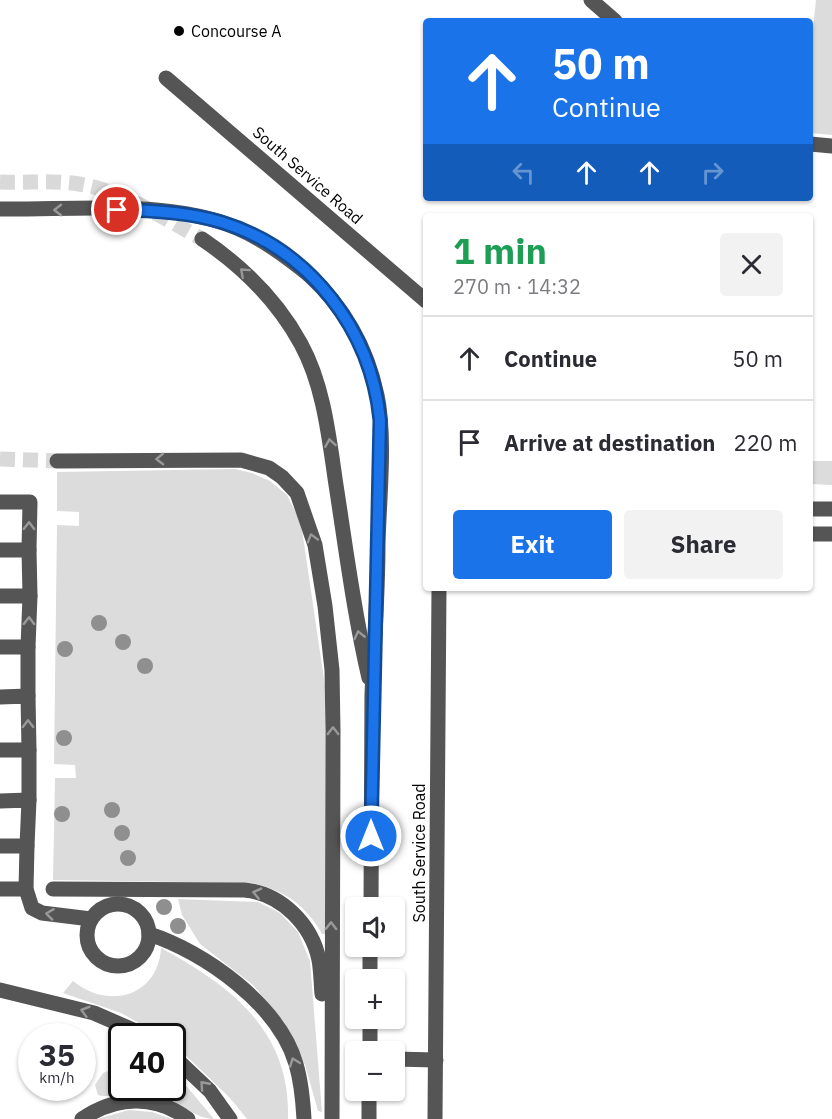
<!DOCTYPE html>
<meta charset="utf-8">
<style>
body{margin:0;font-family:"IBM Plex Sans",sans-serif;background:#f2f2f3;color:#2b2b33;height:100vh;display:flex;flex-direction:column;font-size:22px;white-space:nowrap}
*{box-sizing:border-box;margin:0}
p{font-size:20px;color:#7c7c81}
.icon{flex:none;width:33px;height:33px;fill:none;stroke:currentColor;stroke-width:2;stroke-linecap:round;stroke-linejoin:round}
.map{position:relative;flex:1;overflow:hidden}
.drawer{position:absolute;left:423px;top:213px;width:390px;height:378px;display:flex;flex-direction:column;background:#fff;border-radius:6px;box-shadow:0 2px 4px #0004}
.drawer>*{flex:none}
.top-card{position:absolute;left:423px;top:18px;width:390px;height:183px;border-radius:6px;box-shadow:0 2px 4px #0004;background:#1a73e8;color:#fff;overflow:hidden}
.buttons{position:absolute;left:345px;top:897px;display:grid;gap:12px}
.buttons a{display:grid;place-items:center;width:60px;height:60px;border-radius:6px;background:#fff;box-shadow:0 2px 4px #0004;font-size:30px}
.speed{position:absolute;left:18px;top:1023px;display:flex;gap:12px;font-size:30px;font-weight:700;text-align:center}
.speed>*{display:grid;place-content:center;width:78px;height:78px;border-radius:50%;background:#fff;box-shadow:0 2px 4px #0004;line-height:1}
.speed small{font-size:15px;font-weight:400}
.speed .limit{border:3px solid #111;border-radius:9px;background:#fff;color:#111}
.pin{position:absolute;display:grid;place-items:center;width:51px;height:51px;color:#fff;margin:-26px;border:3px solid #fff;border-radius:50%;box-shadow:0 2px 6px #0007}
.me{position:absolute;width:66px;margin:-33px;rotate:0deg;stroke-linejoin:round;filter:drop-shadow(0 0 4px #0008)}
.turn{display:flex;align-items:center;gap:21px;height:126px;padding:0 30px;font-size:27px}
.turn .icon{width:78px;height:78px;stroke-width:2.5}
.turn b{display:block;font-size:42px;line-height:51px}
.lanes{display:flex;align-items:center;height:57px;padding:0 30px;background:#0003;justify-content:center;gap:30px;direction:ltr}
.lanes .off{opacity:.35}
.round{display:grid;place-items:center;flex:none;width:63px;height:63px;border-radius:6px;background:#f2f2f3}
.summary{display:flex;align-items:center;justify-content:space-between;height:102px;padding:0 30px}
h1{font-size:36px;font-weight:800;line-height:45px;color:#1e9e55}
.cta{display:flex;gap:12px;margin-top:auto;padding:12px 30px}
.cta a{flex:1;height:69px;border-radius:6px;background:#1a73e8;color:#fff;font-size:24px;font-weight:800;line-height:69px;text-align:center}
.cta a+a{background:#f2f2f3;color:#2b2b33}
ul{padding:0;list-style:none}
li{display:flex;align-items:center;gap:18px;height:84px;padding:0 30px;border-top:2px solid #e1e1e2}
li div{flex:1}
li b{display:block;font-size:22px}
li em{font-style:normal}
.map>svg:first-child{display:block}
</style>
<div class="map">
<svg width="832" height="1119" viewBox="0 0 832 1119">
<rect width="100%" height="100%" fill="#fff"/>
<g fill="#dcdcdc">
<polygon points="816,0 832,0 832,135 810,133 810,56"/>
<polygon points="810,461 832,461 832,485 810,484"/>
<path d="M235,469L252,473L270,481L287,495L301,523L325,686V934H322C306,905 282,889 251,883L53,880L55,778H76L75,765L54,764L57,525L79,526V512L57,511V472Z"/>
<polygon points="178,899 258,902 280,913 298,932 310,961 322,1112 318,1111 305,1065 284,1022 253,985 200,944 182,915"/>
<path d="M161,948C231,986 291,1031 288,1119H247L230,1098L173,1043L172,1036H162L121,1013L63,993L73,981C108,1010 158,997 161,948Z"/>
<path d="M121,1066L122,1088H172L173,1070L214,1119C194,1119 179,1100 158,1095C144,1093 104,1098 98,1095L95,1085L103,1073Z"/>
<polygon points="129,1110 152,1112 172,1119 97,1119"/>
</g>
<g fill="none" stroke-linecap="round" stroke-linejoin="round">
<g stroke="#d9d9d9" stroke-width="15" stroke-dasharray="15 8" stroke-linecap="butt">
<path d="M0,182C26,183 54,180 79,184C124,191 163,218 202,239"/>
<polyline points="0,459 57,461"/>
</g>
<g stroke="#555" stroke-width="15">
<polyline points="591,0 615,21"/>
<polyline points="166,78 426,301"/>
<polyline points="810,144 832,146"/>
<path d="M202,239C242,266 277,300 301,344C324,386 329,438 336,485C346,549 354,614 369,678"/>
<path d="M309,275C345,308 367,348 377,395C386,438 379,500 378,545C378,595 374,645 372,694C371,765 371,836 371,908"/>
<polyline points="57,461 241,460 269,468 282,477 297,493 315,545 325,606 332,670 333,731 332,1119"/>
<polyline points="0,502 30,502 29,550 0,550"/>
<polyline points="810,509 832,509"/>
<polyline points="810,534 832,534"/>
<polyline points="29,550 30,596"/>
<polyline points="0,596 30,596 28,647 0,647"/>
<polyline points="28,696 28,647"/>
<polyline points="0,697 28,696 29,750 0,750"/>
<polyline points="29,750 29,800"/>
<polyline points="0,801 29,800 27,846 0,846"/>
<polyline points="27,846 26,889 32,908 42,913 91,919"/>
<polyline points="0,889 26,889"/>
<path d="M53,889L244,890C281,893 312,925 319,960C321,971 321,983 322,994"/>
<circle cx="118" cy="935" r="31"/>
<path d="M149,934C205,952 279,1005 296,1064C301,1081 303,1101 304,1119"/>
<polyline points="370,980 370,946"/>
<polyline points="0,990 94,1013 147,1036"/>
<polyline points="370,1052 370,1018"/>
<polyline points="172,1055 210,1091 230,1119"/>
<polyline points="394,1059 436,1060"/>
<path d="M82,1119C116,1096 155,1094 188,1119"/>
<polyline points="369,1119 369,1090"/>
<polyline points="435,1119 439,588"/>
</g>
<path stroke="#555" stroke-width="15" d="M0,209C74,210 167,199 237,228C263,239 287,257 309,275"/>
</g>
<g fill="#8f8f8f">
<circle cx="99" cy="623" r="8"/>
<circle cx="123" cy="642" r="8"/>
<circle cx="65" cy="649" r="8"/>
<circle cx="145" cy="666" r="8"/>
<circle cx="64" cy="738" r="8"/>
<circle cx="112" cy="810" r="8"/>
<circle cx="62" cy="814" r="8"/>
<circle cx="122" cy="833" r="8"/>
<circle cx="128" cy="858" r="8"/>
<circle cx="164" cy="907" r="8"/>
<circle cx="178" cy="926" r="8"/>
</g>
<defs><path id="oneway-chevron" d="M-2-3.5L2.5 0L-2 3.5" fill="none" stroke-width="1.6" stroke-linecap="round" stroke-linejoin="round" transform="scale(1.5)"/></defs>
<g stroke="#999">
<use href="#oneway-chevron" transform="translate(58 210) rotate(-180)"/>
<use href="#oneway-chevron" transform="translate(244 272) rotate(-138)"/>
<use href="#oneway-chevron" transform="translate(330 443) rotate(-99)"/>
<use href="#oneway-chevron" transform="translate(160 459) rotate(179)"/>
<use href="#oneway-chevron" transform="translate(29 526) rotate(-89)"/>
<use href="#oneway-chevron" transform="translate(312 538) rotate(-106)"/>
<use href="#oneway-chevron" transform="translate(29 621) rotate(-89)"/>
<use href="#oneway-chevron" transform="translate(359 635) rotate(-103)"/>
<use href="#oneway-chevron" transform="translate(28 724) rotate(-91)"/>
<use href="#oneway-chevron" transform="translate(333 731) rotate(-90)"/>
<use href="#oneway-chevron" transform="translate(257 893) rotate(-167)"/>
<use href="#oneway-chevron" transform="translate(50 914) rotate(-173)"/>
<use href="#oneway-chevron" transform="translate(331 926) rotate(-89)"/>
<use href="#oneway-chevron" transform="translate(85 1011) rotate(-164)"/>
<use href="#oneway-chevron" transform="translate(294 1062) rotate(-110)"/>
<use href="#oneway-chevron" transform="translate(204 1085) rotate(-132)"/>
</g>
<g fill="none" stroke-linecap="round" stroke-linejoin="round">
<g stroke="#114b97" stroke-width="15">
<path id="route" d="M117,210C152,210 187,212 221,222C310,249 371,330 380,420L371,836"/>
</g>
<use href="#route" stroke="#1a73e8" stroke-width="10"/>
</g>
<circle fill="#000" stroke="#fff" stroke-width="2" cx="179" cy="31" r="6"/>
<g text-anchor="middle" stroke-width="6" stroke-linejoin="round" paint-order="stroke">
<g font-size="16" fill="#000" stroke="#fff" text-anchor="start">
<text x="191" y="37">Concourse A</text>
</g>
<g font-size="16" fill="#000" stroke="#fff">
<text transform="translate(308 175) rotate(41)" y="6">South Service Road</text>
<text transform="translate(419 853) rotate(-90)" y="6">South Service Road</text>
</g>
</g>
</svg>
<div class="buttons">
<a><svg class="icon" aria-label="sound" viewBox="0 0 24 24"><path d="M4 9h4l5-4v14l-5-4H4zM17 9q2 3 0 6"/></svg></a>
<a>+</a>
<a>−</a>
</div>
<div class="speed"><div>35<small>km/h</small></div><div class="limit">40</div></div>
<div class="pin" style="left:117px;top:210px;background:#d93025"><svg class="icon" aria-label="arrive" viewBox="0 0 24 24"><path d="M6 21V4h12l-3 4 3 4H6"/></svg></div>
<svg class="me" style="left:371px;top:836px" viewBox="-20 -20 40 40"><circle r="17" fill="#1a73e8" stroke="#fff" stroke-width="3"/><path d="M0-11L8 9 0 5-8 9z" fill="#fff"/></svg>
<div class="top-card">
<div class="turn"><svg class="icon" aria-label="ahead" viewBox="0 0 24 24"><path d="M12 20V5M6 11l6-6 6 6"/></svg><div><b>50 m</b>Continue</div></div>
<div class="lanes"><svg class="icon off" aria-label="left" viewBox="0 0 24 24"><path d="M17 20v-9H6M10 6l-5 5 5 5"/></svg><svg class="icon" aria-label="ahead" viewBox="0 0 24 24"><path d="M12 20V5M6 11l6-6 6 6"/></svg><svg class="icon" aria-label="ahead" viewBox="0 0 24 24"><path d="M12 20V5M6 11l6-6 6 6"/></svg><svg class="icon off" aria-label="right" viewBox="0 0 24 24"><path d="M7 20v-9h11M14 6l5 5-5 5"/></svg></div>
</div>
<section class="drawer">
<div class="summary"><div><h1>1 min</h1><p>270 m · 14:32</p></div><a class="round"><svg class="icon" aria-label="close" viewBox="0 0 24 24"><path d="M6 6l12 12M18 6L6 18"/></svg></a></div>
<ul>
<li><svg class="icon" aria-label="ahead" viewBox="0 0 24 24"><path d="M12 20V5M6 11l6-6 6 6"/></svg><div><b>Continue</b></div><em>50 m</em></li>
<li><svg class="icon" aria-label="arrive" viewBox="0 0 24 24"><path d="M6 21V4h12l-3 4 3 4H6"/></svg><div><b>Arrive at destination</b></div><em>220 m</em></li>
</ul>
<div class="cta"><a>Exit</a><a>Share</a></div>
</section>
</div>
